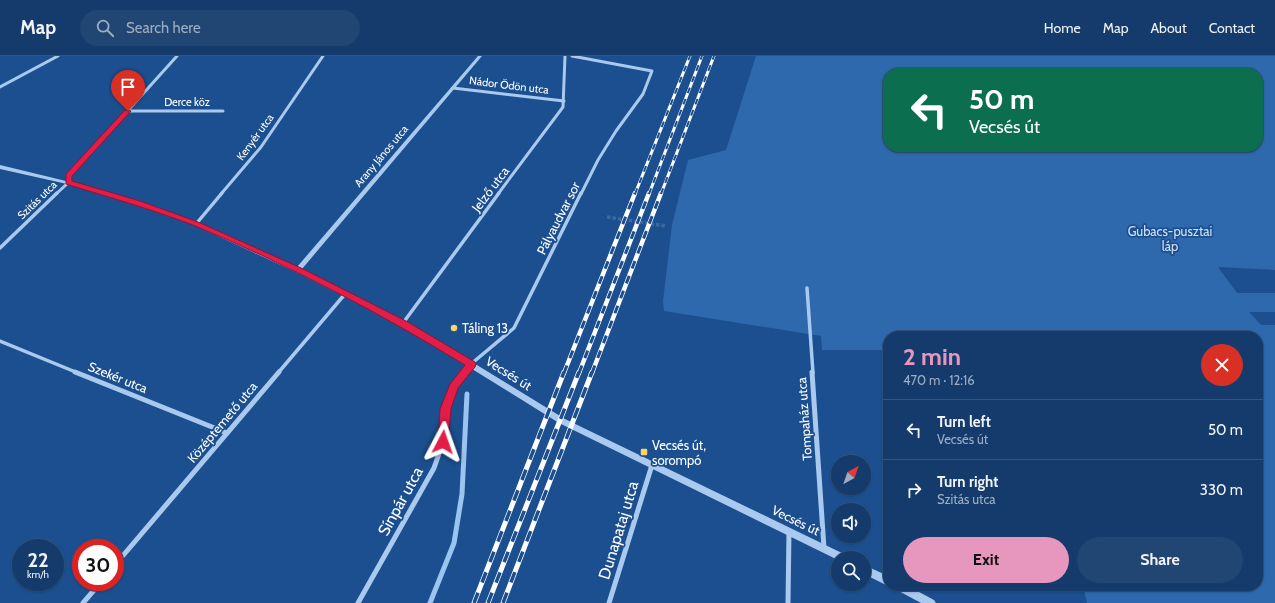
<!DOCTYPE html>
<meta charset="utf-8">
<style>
body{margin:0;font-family:Cabin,sans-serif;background:#214673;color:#f1f3f6;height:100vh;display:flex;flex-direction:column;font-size:15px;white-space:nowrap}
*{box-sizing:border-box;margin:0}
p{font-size:13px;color:#9dadc1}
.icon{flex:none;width:22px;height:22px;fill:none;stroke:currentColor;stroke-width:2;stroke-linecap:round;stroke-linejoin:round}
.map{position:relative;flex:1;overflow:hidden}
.sheet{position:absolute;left:883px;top:275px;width:380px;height:260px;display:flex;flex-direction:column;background:#143b6b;border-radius:16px;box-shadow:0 1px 3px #0004,0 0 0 1px #33557e}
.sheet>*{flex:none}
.hud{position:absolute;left:883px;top:12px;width:380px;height:84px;border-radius:16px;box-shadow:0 1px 3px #0004,0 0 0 1px #33557e;background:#0b6e4f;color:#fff;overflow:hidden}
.needle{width:26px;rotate:40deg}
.buttons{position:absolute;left:831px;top:399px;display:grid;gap:8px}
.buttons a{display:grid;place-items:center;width:40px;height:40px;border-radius:50%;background:#143b6b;box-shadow:0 1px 3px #0004,0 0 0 1px #33557e;font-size:20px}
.speed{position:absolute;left:12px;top:483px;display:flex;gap:8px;font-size:20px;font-weight:700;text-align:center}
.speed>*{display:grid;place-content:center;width:52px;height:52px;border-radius:50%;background:#143b6b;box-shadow:0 1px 3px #0004,0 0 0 1px #33557e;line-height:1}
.speed small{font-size:10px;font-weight:400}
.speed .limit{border:6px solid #d22;background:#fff;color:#111}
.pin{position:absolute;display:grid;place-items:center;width:34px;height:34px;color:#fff;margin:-41px -17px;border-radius:50% 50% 50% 0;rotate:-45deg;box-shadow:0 0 4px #0007}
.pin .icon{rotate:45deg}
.me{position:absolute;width:44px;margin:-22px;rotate:4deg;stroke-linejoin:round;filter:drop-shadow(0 0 3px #0008)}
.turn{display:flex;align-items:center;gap:14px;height:84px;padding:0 20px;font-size:18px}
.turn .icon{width:52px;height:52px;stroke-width:2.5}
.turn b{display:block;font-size:28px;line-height:34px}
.round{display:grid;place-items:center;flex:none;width:42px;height:42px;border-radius:21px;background:#214673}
.summary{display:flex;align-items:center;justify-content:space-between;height:68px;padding:0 20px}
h1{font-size:24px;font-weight:700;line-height:30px;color:#e797bd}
.button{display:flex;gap:8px;margin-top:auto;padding:8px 20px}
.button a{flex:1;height:46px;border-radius:24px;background:#e797bd;color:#111;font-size:16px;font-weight:700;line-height:46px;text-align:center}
.button a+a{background:#214673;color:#f1f3f6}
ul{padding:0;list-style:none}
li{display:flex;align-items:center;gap:12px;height:60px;padding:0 20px;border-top:1px solid #33557e}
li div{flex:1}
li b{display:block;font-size:15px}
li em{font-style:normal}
header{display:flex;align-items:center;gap:24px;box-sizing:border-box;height:56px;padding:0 20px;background:#143b6b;border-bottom:1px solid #33557e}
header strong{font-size:19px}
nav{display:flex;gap:22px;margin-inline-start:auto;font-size:14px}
.search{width:280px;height:36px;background:#214673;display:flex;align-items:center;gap:10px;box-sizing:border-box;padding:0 14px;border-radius:22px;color:#9dadc1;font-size:15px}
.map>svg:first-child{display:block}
</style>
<header>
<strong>Map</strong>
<div class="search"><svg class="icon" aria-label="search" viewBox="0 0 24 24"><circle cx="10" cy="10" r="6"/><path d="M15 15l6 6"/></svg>Search here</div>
<nav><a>Home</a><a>Map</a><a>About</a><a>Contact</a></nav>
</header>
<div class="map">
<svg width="1275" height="547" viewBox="0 0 1275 547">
<rect width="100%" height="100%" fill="#1b4f8f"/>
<path fill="#2e69ad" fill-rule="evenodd" d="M756,0H1275V214L1218,211L1237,237H1275V256H1249L1261,269H1275V547H1087L1083,530H1258V280H888V294H822L821,280L664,255L663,245L672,169L688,104L726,94ZM888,17H1258V91H888Z"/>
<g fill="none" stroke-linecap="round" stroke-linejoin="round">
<polyline stroke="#9cc4f0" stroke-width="5" points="430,547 454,487 462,438 467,338"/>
<polyline stroke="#3d69a0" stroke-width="3.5" stroke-dasharray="3.5 2" stroke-linecap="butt" points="607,161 666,170"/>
<g stroke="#a9c9ee" stroke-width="3">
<polyline points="572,0 652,15 643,38 616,75 598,104 581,138"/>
<polyline points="0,31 58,0"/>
<polyline points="453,32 564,45"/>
<polyline points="128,55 223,55"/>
<polyline points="56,138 68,127 69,120 177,0"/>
<polyline points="221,138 261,91 323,0"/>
<polyline points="498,138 563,51 565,0"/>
</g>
<g stroke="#a9c9ee" stroke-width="3.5">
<polyline points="196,168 222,137"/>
<polyline points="0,192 57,137"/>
<polyline points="807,232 813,317"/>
<polyline points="403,267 499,137"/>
<polyline points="0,285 78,317"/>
<polyline points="278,317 345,238"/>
<polyline points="465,317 471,308 514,272 581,137"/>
</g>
<g stroke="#a9c9ee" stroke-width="5">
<polyline points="75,316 227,377"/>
<polyline points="812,316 824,492"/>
<polyline points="115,509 279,316"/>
<polyline points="83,547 101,526"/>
<polyline points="358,547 434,412 443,386 446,353 454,331 465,316"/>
<polyline points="609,547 652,409"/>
<polyline points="788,547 789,475"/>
</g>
<g fill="#a9c9ee" fill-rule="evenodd">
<polygon points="478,0 482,0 302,213 405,265 565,363 846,499 848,502 838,502 838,504 559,367 401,269 296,216 194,169 136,148 67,128 0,113 0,109 70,126 140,146 198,167 297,211"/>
<polygon points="864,509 888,520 888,530 864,518"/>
<polygon points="893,530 908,530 934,544 936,547 921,547 895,533"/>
</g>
<g stroke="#fff" stroke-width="3">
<g id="rail-far2">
<polyline points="635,138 690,0"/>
<polyline points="649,138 702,0"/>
<polyline points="661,138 714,0"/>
</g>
</g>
<g stroke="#fff" stroke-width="4.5">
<g id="rail-far1">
<polyline points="564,317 635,137"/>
<polyline points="579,317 649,137"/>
<polyline points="592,317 661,137"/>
</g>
</g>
<g stroke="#fff" stroke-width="5">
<g id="rail">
<polyline points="474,547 564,316"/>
<polyline points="488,547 579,316"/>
<polyline points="503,547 592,316"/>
</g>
</g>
<use href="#rail-far2" stroke="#1b4f8f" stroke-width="2" stroke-dasharray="6" stroke-linecap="butt"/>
<use href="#rail-far1" stroke="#1b4f8f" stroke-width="3" stroke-dasharray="8" stroke-linecap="butt"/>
<use href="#rail" stroke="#1b4f8f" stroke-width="3.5" stroke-dasharray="11" stroke-linecap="butt"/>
</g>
<path fill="#e11d48" stroke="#92132f" d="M125,54L131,55L72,120V125L140,145L198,166L301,212L406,265L475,306L476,308L475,311L458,332L451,353L448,386L447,389L443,391L439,389L438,386L440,353L450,328L465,309C378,256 287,208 193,169C151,153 108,141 66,128V118Z"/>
<g fill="#ffd166" stroke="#1b4f8f" stroke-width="1.5">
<circle cx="454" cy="272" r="4"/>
<rect x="640" y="392" width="8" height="8" rx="2"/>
</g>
<g text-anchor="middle" stroke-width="3.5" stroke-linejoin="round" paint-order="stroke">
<g font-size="11" fill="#fff" stroke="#1b4f8f">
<text transform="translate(509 29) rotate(7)" y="4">Nádor Ödön utca</text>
<text x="187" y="50">Derce köz</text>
<text transform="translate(255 81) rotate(-54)" y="4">Kenyér utca</text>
<text transform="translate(381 100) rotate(-50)" y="4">Arany János utca</text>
<text transform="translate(37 144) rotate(-44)" y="4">Szitás utca</text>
</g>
<g font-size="13" fill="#fff" stroke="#1b4f8f">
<text transform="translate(490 133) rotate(-53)" y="5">Jelző utca</text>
<text transform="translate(558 162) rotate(-63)" y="5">Pályaudvar sor</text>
<text transform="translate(509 317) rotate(32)" y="5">Vecsés út</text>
<text transform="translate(118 321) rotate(22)" y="5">Szekér utca</text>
<text transform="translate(804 363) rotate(-94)" y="5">Tompaház utca</text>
<text transform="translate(222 366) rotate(-50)" y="5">Középtemető utca</text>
<text transform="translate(796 464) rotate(26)" y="5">Vecsés út</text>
</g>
<g font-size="13" fill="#cfe3fa" stroke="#1b4f8f">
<text x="1170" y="180">Gubacs-pusztai<tspan x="1170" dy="15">láp</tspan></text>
</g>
<g font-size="13" fill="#fff" stroke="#1b4f8f" text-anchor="start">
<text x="462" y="277">Táling 13</text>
<text x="652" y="394">Vecsés út,<tspan x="652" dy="15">sorompó</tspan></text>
</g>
<g font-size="16" fill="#fff" stroke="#1b4f8f">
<text transform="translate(400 445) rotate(-61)" y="6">Sínpár utca</text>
<text transform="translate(618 474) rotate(-73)" y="6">Dunapataj utca</text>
</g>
</g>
</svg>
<div class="buttons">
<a><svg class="needle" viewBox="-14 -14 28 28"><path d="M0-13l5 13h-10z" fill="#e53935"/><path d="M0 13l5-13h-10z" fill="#9dadc1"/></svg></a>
<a><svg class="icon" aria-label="sound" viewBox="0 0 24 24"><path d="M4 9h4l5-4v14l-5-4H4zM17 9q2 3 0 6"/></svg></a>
<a><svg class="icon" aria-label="search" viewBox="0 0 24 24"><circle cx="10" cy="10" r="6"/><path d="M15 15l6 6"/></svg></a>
</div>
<div class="speed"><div>22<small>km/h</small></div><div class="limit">30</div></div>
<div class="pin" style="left:128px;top:55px;background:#d93025"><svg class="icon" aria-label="arrive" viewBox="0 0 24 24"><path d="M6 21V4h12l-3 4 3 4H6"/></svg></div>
<svg class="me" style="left:443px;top:386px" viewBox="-20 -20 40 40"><path d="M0-17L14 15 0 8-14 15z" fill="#e11d48" stroke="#fff" stroke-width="4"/></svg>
<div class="hud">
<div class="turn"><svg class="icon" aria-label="left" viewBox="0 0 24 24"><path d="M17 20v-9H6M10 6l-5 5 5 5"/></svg><div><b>50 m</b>Vecsés út</div></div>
</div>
<section class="sheet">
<div class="summary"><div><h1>2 min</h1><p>470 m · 12:16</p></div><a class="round" style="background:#d93025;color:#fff"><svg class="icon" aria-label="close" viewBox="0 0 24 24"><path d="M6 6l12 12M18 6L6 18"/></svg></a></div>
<ul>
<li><svg class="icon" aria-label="left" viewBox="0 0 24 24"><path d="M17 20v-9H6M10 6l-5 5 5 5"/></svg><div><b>Turn left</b><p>Vecsés út</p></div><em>50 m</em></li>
<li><svg class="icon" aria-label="right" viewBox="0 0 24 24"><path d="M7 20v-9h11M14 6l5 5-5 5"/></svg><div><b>Turn right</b><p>Szitás utca</p></div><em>330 m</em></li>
</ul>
<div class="button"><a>Exit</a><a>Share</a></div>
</section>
</div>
